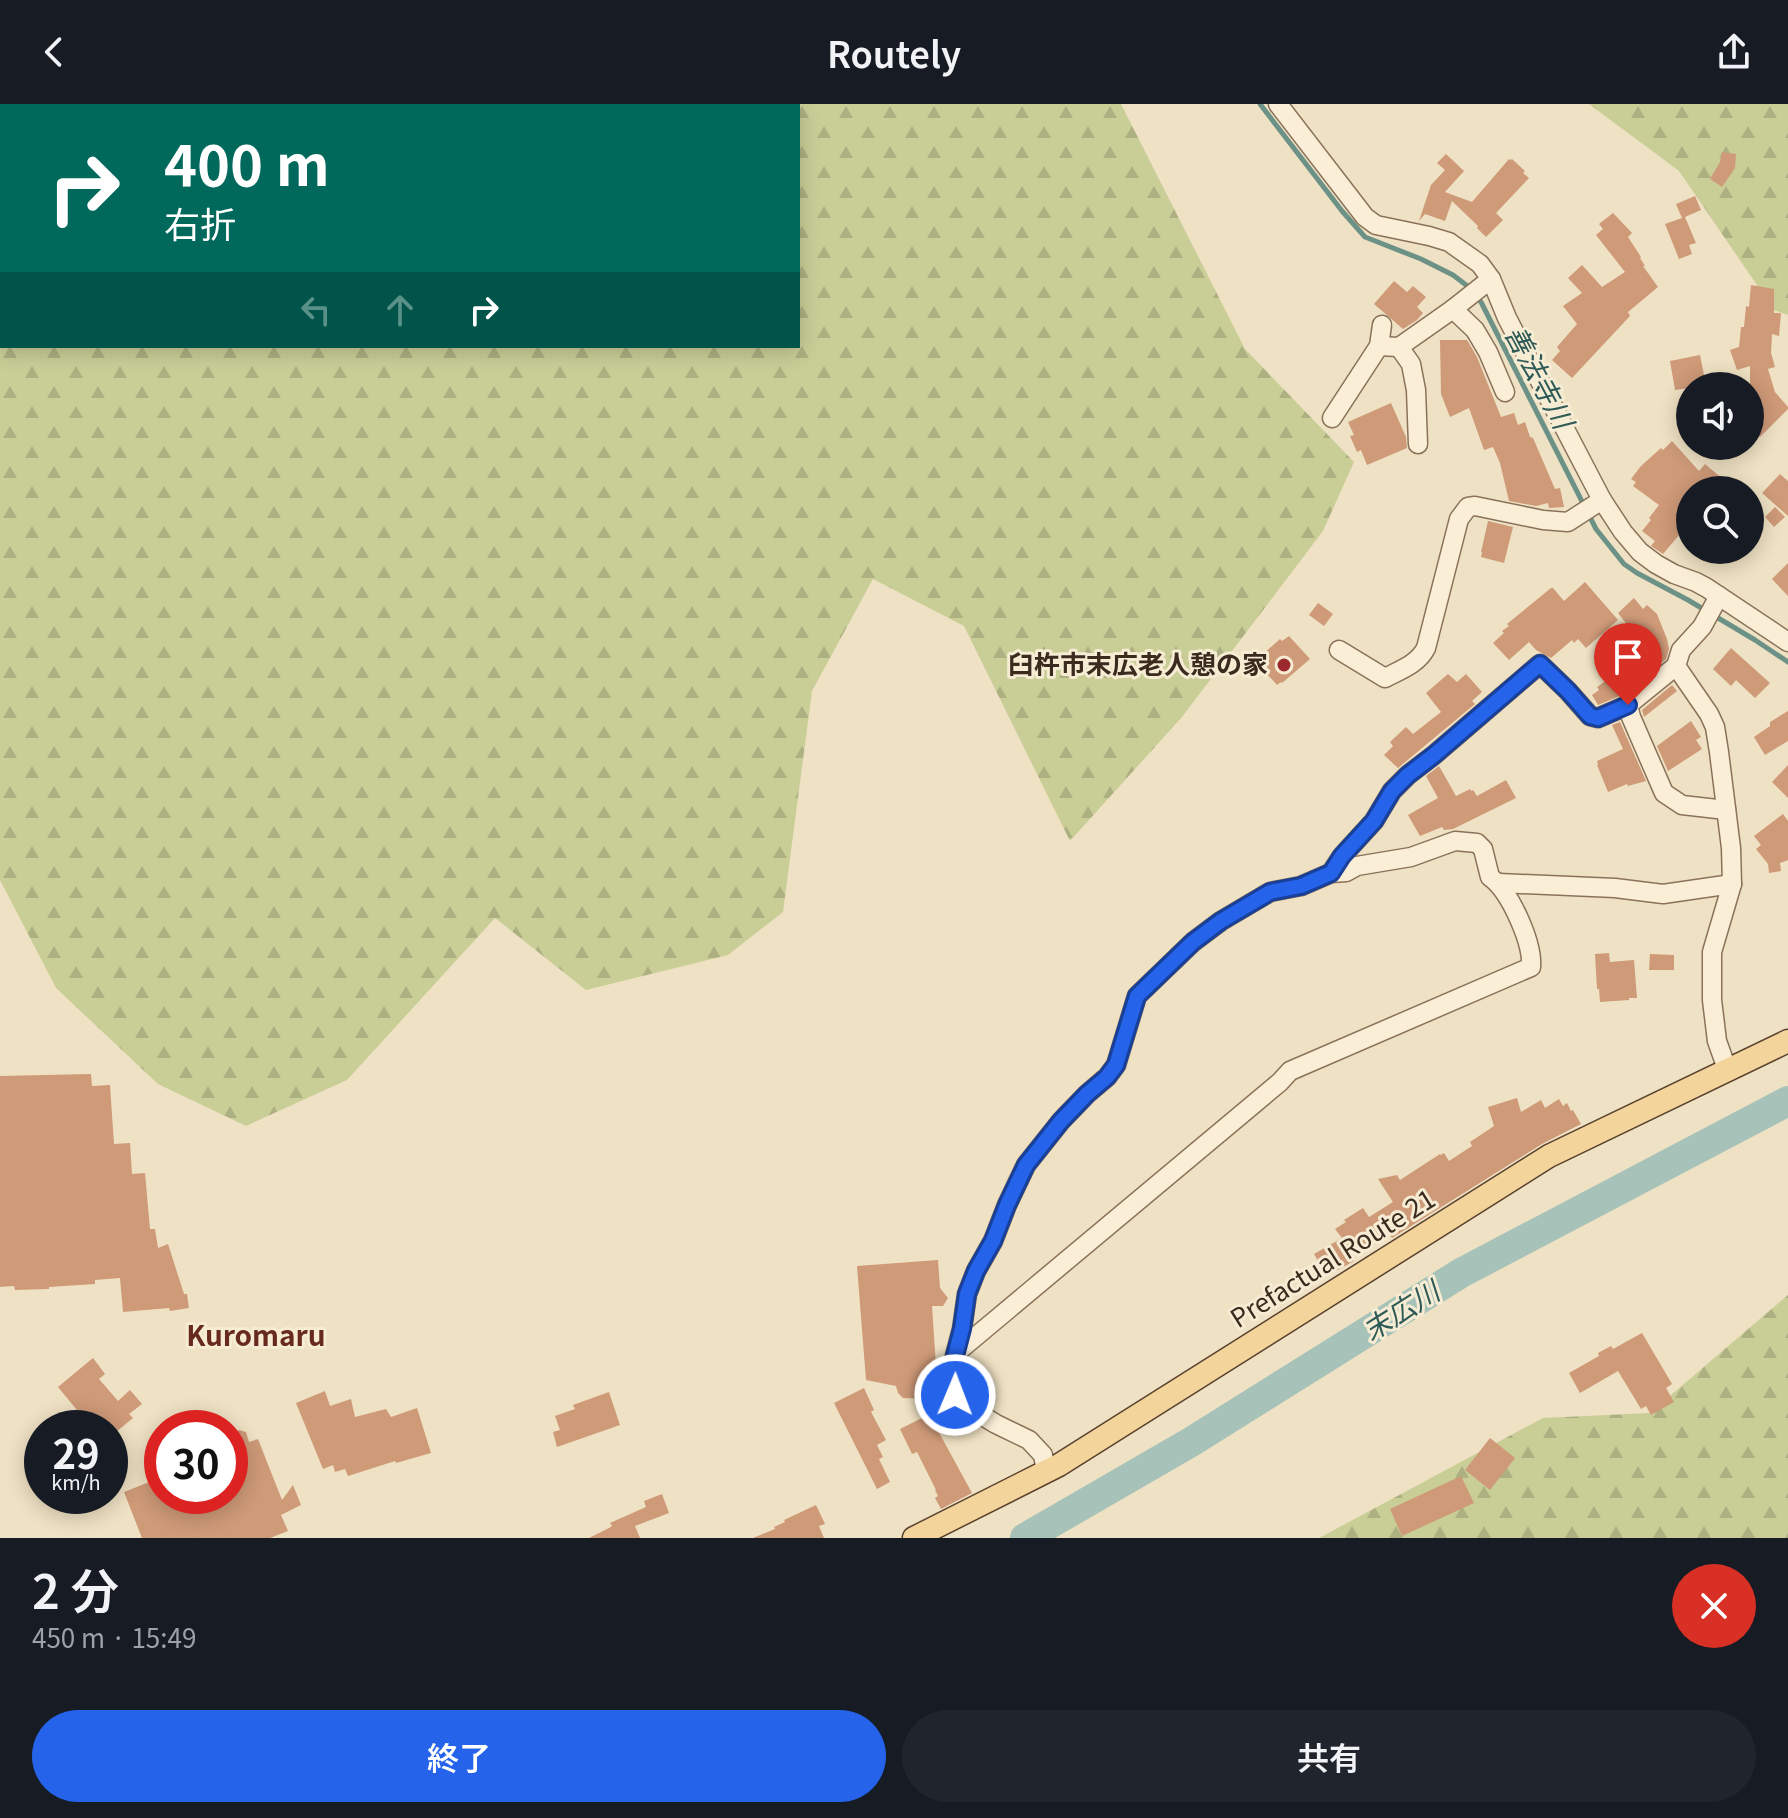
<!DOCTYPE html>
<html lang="ja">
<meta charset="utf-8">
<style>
body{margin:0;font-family:Georgia,"Noto Sans JP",serif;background:#20242c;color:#f1f3f6;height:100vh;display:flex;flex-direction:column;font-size:30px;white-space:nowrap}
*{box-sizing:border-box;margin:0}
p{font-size:26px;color:#9ea1a6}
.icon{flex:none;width:44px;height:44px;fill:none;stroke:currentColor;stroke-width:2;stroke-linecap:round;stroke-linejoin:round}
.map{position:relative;height:1434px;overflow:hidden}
.sheet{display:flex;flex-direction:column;background:#171b24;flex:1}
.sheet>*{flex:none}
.guide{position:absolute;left:0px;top:0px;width:800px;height:244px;box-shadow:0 4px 20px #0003;background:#00695c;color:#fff;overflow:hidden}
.buttons{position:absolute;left:1676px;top:268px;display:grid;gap:16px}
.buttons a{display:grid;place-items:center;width:88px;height:88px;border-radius:50%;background:#171b24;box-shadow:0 4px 20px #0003;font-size:40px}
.speed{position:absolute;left:24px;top:1306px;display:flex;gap:16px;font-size:40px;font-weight:700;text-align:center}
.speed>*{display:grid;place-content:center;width:104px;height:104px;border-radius:50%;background:#171b24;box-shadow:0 4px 20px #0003;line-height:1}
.speed small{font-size:20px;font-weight:400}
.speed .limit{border:12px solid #d22;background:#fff;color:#111}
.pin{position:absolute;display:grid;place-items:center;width:68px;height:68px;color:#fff;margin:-82px -34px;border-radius:50% 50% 50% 0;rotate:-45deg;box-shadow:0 0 8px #0007}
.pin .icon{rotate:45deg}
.me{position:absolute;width:88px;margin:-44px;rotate:1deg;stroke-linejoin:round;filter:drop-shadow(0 0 6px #0008)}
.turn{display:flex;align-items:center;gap:28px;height:168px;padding:0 32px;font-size:36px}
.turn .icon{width:104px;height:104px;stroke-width:2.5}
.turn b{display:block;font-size:56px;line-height:68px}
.lanes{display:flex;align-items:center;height:76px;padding:0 32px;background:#0003;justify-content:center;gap:40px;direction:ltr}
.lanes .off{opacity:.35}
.round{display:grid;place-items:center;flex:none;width:84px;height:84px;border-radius:42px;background:#20242c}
.headline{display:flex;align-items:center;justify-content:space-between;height:136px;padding:0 32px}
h1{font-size:48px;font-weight:600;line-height:60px}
.action{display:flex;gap:16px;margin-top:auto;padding:16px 32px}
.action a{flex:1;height:92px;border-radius:48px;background:#2563eb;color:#fff;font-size:32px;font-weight:600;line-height:92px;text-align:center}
.action a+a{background:#20242c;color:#f1f3f6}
header{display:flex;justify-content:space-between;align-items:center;height:104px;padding:0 32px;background:#171b24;font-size:36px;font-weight:600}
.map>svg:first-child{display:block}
</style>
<header><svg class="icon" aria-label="back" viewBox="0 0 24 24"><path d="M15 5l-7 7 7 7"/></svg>Routely<svg class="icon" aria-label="share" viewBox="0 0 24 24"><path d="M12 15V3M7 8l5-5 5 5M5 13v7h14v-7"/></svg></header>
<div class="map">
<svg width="1788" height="1434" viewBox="0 0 1788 1434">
<defs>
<pattern id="forest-firs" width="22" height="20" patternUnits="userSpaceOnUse" patternTransform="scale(2)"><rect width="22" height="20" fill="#c9ce97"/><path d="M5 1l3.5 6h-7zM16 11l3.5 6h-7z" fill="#adb182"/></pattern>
</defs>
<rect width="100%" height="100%" fill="#efe1c3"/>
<g fill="url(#forest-firs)" fill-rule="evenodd">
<path d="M0,0H1121L1245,245L1354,358L1323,427L1182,613L1070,737L964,522L873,475L812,587L783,808L728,851L586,886L495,814L347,976L246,1022L158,980L56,884L0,776ZM2,2H798V242H2Z"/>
<polygon points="1589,0 1788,0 1788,211 1774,206 1679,67"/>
<polygon points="1788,1191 1788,1434 1319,1434 1543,1314 1650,1309"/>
</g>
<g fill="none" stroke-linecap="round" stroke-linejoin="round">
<g stroke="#6c9186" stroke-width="5">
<polyline points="1260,0 1342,107 1365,133 1421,155 1453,171 1470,184"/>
<polyline points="1476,192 1481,198 1596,425 1624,460 1637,469 1688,496 1755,536 1788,558"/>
</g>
<polyline stroke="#a6c2b9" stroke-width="30" points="1025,1434 1191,1338 1461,1169 1788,997"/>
</g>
<g fill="#ce9a78">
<polygon points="1722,48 1736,50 1735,64 1722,83 1710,75 1720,58"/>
<polygon points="1446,50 1464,67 1445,88 1472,98 1509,55 1510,56 1512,55 1525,67 1523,69 1529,74 1496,109 1503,116 1486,133 1477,124 1478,122 1452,97 1445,117 1425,110 1419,117 1431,81 1445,66 1437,59"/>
<polygon points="1695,92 1701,106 1685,113 1696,139 1689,141 1692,150 1679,155 1665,120 1682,114 1676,100"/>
<polygon points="1613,109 1632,129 1628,133 1641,153 1640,154 1645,162 1643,162 1658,183 1628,208 1630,212 1572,274 1552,256 1560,247 1557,243 1577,220 1563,202 1582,189 1568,174 1582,161 1602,183 1625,168 1596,131 1603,125 1599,120"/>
<polygon points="1394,177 1407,188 1413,182 1426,193 1417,203 1423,209 1417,216 1403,225 1374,200"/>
<polygon points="1751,181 1774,185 1774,209 1781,209 1779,232 1772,230 1771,249 1775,263 1768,265 1775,288 1788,303 1788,305 1760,333 1750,324 1750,262 1737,266 1730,246 1739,243 1741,223 1744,223 1746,202 1749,203"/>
<polygon points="1440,236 1467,236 1477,253 1501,313 1514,309 1518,321 1525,318 1530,333 1533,334 1555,385 1560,384 1564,403 1549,404 1548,399 1536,402 1509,397 1500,359 1493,343 1484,346 1469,304 1450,313 1441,290"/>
<polygon points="1700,251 1706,281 1690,282 1690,284 1675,286 1670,257"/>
<polygon points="1391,299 1406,333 1407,344 1367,361 1361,346 1357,348 1350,332 1354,331 1348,318"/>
<polygon points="1672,337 1699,367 1705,360 1736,386 1690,386 1690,418 1663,450 1651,442 1655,437 1642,427 1651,416 1649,414 1659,401 1633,382 1636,378 1631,375 1641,362 1661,344 1663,346"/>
<polygon points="1780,370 1788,377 1788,412 1762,389"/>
<polygon points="1775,403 1785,413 1774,423 1765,413"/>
<polygon points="1488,417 1513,423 1504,459 1481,453 1482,448 1481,448"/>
<polygon points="1788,459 1788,492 1772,475"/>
<polygon points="1585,478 1618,516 1586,544 1578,535 1574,539 1572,536 1551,554 1536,546 1529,538 1509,556 1493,539 1504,529 1502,527 1509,522 1507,520 1551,484 1553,484 1564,497"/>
<polygon points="1634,494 1643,505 1647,501 1657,510 1667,535 1669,545 1666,555 1622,591 1598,601 1592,591 1599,586 1597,583 1632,558 1631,556 1645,544 1618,509"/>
<polygon points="1318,499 1333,510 1324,522 1309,511"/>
<polygon points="1289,532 1310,555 1282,579 1281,578 1277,581 1266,569 1269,566 1261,556 1264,554 1262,551 1280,535 1282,537"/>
<polygon points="1731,544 1770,579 1755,594 1736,576 1731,582 1713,565"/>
<polygon points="1448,570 1457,578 1466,570 1482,588 1472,597 1475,600 1398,664 1384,651 1393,642 1390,638 1406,623 1413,630 1441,608 1426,589"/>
<polygon points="1672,581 1677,587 1644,613 1642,606"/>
<polygon points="1788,607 1788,637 1765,651 1754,633 1770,622 1770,618"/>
<polygon points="1691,617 1701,633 1696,636 1702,645 1668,667 1657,642"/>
<polygon points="1620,618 1646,677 1628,682 1627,680 1608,688 1597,661 1598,661 1597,657 1623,645 1612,621"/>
<polygon points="1788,661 1788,694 1772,678"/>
<polygon points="1439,662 1456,692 1470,685 1471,687 1473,686 1477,692 1506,676 1516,694 1453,725 1444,726 1442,723 1420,732 1408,711 1438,694 1426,672"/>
<polygon points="1783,710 1788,717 1788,756 1780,759 1781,767 1769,769 1768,760 1756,745 1761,741 1754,732"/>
<polygon points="1609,849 1610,858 1634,856 1637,894 1629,894 1629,896 1600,898 1599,885 1597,885 1595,850"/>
<polygon points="1650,850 1674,851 1674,866 1649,866"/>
<polygon points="91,970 92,982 110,981 114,1040 130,1039 132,1070 145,1069 150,1125 155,1125 158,1144 168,1140 184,1190 187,1190 189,1204 170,1207 169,1204 123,1208 120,1174 95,1176 95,1180 49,1183 49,1185 15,1186 14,1182 0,1183 0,972"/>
<polygon points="1517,994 1521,1008 1541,996 1545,1004 1559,995 1563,1002 1567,999 1571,1007 1573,1006 1581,1020 1542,1040 1392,1134 1387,1127 1350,1151 1354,1157 1327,1172 1314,1150 1342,1134 1335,1125 1346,1118 1344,1116 1363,1104 1369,1113 1393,1098 1378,1075 1397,1071 1400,1076 1440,1050 1441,1051 1444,1049 1449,1057 1472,1042 1470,1038 1494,1022 1488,1003"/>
<polygon points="938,1156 940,1184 948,1194 943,1202 932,1202 936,1262 939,1267 940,1280 929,1295 903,1294 898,1289 896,1282 866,1276 857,1162"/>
<polygon points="1642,1229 1672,1280 1666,1284 1674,1298 1651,1311 1646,1302 1641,1305 1618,1267 1580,1289 1569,1269 1599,1252 1598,1249 1611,1242 1613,1245"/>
<polygon points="93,1254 105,1270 99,1275 118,1297 130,1286 142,1300 129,1310 133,1314 110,1333 110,1324 77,1324 86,1317 58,1283"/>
<polygon points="864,1284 874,1306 871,1308 886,1336 877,1341 883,1353 879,1355 890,1378 877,1385 834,1299"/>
<polygon points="325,1287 330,1302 351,1295 355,1313 386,1305 391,1313 417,1304 431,1349 396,1359 395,1357 348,1372 345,1365 335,1368 333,1361 323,1365 296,1299"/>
<polygon points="609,1288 620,1321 557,1343 553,1328 560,1326 555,1312 575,1305 573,1301"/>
<polygon points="932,1309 938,1322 936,1323 972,1389 941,1405 935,1394 938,1392 935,1386 936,1386 917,1348 912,1350 900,1325"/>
<polygon points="239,1326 246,1328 249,1338 258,1335 282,1396 293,1381 301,1401 281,1411 288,1427 270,1434 142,1434 124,1388 162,1373 162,1392 230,1392 230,1330"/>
<polygon points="1490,1334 1515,1354 1490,1386 1465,1366"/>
<polygon points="1461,1372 1474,1399 1402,1432 1390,1405"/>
<polygon points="662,1390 669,1409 635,1422 640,1434 589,1434 609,1424 612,1422 610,1419 646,1403 644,1397"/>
<polygon points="816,1401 825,1420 819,1422 824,1434 753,1434 775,1425 774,1423 785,1418 784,1416"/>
</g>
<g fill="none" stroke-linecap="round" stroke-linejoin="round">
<g stroke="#8a725a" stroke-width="21">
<g id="minor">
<polyline points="1278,0 1365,113 1376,121 1429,132 1449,138 1480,160 1491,175 1507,214 1602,396 1623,428 1640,448 1656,460 1674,470 1696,478 1707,484 1788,538"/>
<polyline points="1453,205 1475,226 1488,248 1505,288"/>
<polyline points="1379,242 1399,243 1453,205 1491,175"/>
<polyline points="1399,243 1411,260 1416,286 1418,340"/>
<polyline points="1332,314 1379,242 1382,221"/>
<polyline points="1719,492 1702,523 1681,546 1676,562 1709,610 1715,623 1719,648 1731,744 1732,780 1712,848 1712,896 1717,937 1727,965"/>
<path d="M1339,546L1385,574C1400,566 1418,560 1426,544L1459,415L1468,403L1475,402L1543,416L1568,418L1602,396"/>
<polyline points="1628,601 1631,613 1664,689 1682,701 1726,706"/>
<polyline points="1331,769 1342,752 1374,717 1392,687 1408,671 1434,651 1540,560 1568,587 1590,612 1598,614 1628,601 1676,562"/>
<polyline points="1499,779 1615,784 1663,790 1732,780"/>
<path d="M956,1249L1280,978L1290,967L1531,863C1533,839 1510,787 1490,773L1483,745L1477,739L1455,737L1411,753L1357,762L1346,768L1331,769L1301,782L1270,788L1221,817L1193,838L1137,892L1116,961L1107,973L1087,990L1061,1017L1026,1061L1007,1101L993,1137L976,1167L967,1190L962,1225L951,1267L955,1291L958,1297L996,1320L1029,1336L1043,1351L1046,1367"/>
</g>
</g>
<g stroke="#58402e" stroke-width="25">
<polyline id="major" points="914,1434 1059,1361 1549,1052 1788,937"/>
</g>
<use href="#minor" stroke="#faeed7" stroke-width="18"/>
<use href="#major" stroke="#f3d59b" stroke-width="22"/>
</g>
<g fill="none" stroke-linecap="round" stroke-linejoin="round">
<g stroke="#184099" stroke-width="20">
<polyline id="route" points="955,1291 951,1267 962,1225 967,1190 976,1167 993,1137 1007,1101 1026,1061 1061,1017 1087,990 1107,973 1116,961 1137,892 1193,838 1221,817 1270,788 1301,782 1331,769 1342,752 1374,717 1392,687 1408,671 1434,651 1540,560 1568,587 1590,612 1598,614 1628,601"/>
</g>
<use href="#route" stroke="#2563eb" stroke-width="14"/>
</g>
<circle fill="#9b282c" stroke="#f6ebd3" stroke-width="3" cx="1284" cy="561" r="8"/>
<g text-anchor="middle" stroke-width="6" stroke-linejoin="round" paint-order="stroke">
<g font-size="26" font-weight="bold" fill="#3a2b1e" stroke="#f6ebd3" text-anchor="end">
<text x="1268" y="570">臼杵市末広老人憩の家</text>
</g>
<g font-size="26" fill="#3a2b1e" stroke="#f6ebd3">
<text transform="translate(1333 1155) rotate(-32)" y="9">Prefactual Route 21</text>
</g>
<g font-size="28" font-style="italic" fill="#2d5a56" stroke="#f6ebd3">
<text transform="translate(1539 273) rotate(62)" y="10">善法寺川</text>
<text transform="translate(1401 1207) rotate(-32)" y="10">末広川</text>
</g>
<g font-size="28" font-weight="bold" fill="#672a1c" stroke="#f6ebd3">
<text x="256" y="1242">Kuromaru</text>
</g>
</g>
</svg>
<div class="buttons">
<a><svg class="icon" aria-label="sound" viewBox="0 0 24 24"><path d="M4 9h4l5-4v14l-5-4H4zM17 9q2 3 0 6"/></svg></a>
<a><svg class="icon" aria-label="search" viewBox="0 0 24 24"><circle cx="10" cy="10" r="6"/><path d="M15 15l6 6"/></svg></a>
</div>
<div class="speed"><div>29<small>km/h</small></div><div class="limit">30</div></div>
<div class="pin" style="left:1628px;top:601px;background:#d93025"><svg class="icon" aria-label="arrive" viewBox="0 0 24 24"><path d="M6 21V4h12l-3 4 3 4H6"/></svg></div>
<svg class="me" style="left:955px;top:1291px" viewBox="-20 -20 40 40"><circle r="17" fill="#2563eb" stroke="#fff" stroke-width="3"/><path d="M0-11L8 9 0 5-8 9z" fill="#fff"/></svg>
<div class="guide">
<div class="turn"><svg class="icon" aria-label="right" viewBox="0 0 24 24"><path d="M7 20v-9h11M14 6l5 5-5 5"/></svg><div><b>400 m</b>右折</div></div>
<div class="lanes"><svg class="icon off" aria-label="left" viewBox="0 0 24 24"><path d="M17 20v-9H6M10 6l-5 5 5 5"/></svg><svg class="icon off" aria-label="ahead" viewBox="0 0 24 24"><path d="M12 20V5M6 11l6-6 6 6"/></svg><svg class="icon" aria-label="right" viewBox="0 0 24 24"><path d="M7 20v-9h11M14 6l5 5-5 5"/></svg></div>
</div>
</div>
<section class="sheet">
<div class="headline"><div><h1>2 分</h1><p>450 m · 15:49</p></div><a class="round" style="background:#d93025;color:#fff"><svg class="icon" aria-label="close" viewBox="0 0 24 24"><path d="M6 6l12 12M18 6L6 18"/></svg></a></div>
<div class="action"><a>終了</a><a>共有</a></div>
</section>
